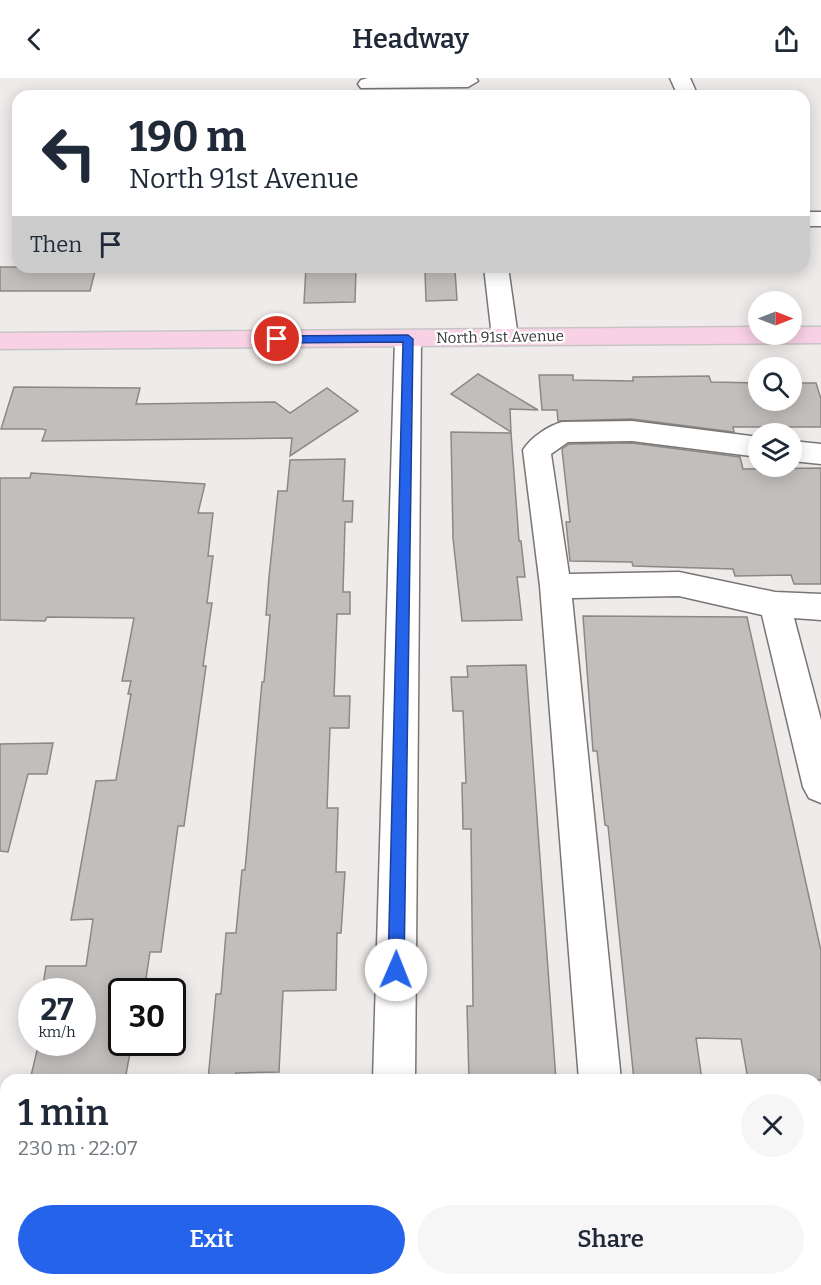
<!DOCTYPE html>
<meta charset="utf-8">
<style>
body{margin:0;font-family:Bitter,serif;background:#f6f6f7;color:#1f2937;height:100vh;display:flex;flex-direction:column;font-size:22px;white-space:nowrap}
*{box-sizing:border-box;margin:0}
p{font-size:20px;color:#747a83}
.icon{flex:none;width:33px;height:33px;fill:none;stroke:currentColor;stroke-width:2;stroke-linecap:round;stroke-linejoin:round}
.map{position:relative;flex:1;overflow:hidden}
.details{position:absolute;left:0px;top:996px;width:822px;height:212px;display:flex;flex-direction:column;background:#fff;border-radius:18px 18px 0 0;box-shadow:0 3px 15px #0003}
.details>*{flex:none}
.hud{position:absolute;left:12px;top:12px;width:798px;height:183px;border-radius:18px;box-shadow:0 3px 15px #0003;background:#fff;color:#1f2937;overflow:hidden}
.needle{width:39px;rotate:90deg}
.tools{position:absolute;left:748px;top:213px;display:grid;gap:12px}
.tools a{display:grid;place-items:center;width:54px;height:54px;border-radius:50%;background:#fff;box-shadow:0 3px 15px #0003;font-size:30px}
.speed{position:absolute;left:18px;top:900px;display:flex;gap:12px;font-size:30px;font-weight:700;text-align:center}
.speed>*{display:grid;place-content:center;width:78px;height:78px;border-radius:50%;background:#fff;box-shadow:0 3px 15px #0003;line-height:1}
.speed small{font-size:15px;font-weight:400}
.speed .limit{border:3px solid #111;border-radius:9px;background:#fff;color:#111}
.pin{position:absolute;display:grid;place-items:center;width:51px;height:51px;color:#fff;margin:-26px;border:3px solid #fff;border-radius:50%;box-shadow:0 2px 6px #0007}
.me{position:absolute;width:66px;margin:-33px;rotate:1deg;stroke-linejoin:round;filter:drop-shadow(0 0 4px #0008)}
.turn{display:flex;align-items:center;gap:21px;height:126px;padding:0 18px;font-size:27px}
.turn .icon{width:78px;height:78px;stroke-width:2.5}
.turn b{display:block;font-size:42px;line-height:51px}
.then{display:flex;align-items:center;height:57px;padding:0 18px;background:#0003;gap:12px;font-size:22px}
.round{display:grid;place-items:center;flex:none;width:63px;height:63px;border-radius:32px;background:#f6f6f7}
.headline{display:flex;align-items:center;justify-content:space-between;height:102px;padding:0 18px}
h1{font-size:36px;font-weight:600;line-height:45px}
.cta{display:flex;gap:12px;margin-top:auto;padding:12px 18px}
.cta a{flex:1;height:69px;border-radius:36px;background:#2563eb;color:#fff;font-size:24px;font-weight:600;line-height:69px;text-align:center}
.cta a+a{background:#f6f6f7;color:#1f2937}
header{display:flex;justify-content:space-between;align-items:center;height:78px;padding:0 18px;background:#fff;font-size:27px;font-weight:600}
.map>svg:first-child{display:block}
</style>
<header><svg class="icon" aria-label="back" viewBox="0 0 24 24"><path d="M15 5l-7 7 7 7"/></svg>Headway<svg class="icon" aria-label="share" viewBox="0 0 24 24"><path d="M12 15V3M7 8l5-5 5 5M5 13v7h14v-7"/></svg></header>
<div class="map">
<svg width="821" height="1207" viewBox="0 0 821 1207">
<rect width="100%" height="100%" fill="#efebea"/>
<g fill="#c2bebc" stroke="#8b8886" stroke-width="1.5">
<polygon points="0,189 96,189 90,213 0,213"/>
<polygon points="306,189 356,189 355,224 304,225"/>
<polygon points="455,192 457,222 426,223 425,193"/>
<polygon points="478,296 538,332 510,331 511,354 451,316"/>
<polygon points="539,297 573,297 573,302 633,303 633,299 709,298 711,304 759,305 759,322 792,322 792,305 816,305 821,321 821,349 733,349 734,354 632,341 558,343 557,332 542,332"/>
<polygon points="14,309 140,310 136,326 275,324 290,335 327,310 358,333 290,378 292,360 42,363 46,352 42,351 1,351"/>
<polygon points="451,354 511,355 519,463 521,463 525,499 517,499 522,542 462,543 453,460"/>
<polygon points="632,365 740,379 743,391 821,390 821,506 794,506 791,497 735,498 733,491 633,488 632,484 570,483 566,444 570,444 562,371 569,366"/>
<polygon points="345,381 343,423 353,423 352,444 345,444 343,514 350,514 350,536 337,536 334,618 350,618 349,650 330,650 327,730 338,730 336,794 345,794 341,855 337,855 336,912 283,913 279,994 236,995 235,1002 208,1002 216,916 221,916 226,855 236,855 242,792 245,792 262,604 264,604 270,537 266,537 269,499 278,413 287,413 290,382"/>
<polygon points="31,395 205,406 198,435 213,435 208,478 213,478 207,525 212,525 203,588 206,588 184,748 178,748 161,874 150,874 144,914 122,914 122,964 132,964 125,1002 30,1002 39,964 82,964 82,914 42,914 46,888 86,888 93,841 71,842 96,703 116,702 131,616 128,616 131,603 122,603 134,540 47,539 45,543 0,542 0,400 30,400"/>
<polygon points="583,538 747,539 821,873 821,1002 748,1002 741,961 696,960 702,1002 634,1002 608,748 605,747 597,673 593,673"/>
<polygon points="526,587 556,1002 469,1002 467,928 473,928 471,751 463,751 462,705 466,705 463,633 453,633 451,599 468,599 467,588"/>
<polygon points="53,665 47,696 28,696 8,774 0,773 0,666"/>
</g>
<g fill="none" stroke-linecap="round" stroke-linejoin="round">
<g stroke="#787574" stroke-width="3">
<g id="minor">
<polygon points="368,0 476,0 478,3 468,9 361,10 358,6 361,2"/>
<polygon points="670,0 690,0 698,18 678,18"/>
<rect x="804" y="134" width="17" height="14"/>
<polygon points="484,189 508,189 518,259 514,265 505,267 496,265 492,259"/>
<polygon points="408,253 417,255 421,261 415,1002 373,1002 395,261 399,255"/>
<path d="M632,343L759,359V379L632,363L568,364L551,376L569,496L679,494L775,514L821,516V542L794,540L821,642V725L809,720L803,709L762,537L679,518L572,520L621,1002H579L540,508L523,372C531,359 548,348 562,344Z"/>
<polygon points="792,363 821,366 821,386 792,383"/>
<polygon points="821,1079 821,1123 816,1124 816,1080"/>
<rect x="369" y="1202" width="46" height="5"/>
</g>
</g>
<g stroke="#c7c6c6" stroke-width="3">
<polygon id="major" points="759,249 759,256 792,256 792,249 821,249 821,265 0,271 0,255"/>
</g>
<use href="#minor" fill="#fff" fill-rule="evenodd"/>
<use href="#major" fill="#f8d1e5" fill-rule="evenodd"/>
</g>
<polygon fill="#2563eb" stroke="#184099" stroke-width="1.5" points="408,257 413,261 404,892 402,898 396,900 390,898 388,892 403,264 277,265 271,261 277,258"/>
<g text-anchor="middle" stroke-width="4.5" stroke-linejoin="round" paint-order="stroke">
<g font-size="15" fill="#373535" stroke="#fff">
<text transform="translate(500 259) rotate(-1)" y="5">North 91st Avenue</text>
</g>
</g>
</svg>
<div class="tools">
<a><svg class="needle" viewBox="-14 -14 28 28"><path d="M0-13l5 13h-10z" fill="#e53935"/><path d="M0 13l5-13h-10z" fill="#747a83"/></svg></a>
<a><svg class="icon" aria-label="search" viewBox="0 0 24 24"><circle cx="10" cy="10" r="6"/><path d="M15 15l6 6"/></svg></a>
<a><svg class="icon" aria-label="layers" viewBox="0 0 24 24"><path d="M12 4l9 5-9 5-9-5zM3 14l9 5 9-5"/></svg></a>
</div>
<div class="speed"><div>27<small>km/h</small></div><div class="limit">30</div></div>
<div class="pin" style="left:277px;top:261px;background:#d93025"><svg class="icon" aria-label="arrive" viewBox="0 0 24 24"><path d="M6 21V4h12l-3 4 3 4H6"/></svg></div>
<svg class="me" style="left:396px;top:892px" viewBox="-20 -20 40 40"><circle r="19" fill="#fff"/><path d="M0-13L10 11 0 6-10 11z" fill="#2563eb"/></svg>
<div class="hud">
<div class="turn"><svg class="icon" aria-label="left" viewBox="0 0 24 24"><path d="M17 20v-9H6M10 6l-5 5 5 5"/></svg><div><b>190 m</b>North 91st Avenue</div></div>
<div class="then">Then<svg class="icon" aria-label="arrive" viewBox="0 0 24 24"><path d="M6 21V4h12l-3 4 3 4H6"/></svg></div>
</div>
<section class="details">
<div class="headline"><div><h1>1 min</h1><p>230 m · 22:07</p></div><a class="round"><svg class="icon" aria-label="close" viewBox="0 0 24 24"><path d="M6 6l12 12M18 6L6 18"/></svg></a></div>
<div class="cta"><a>Exit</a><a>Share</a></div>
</section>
</div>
